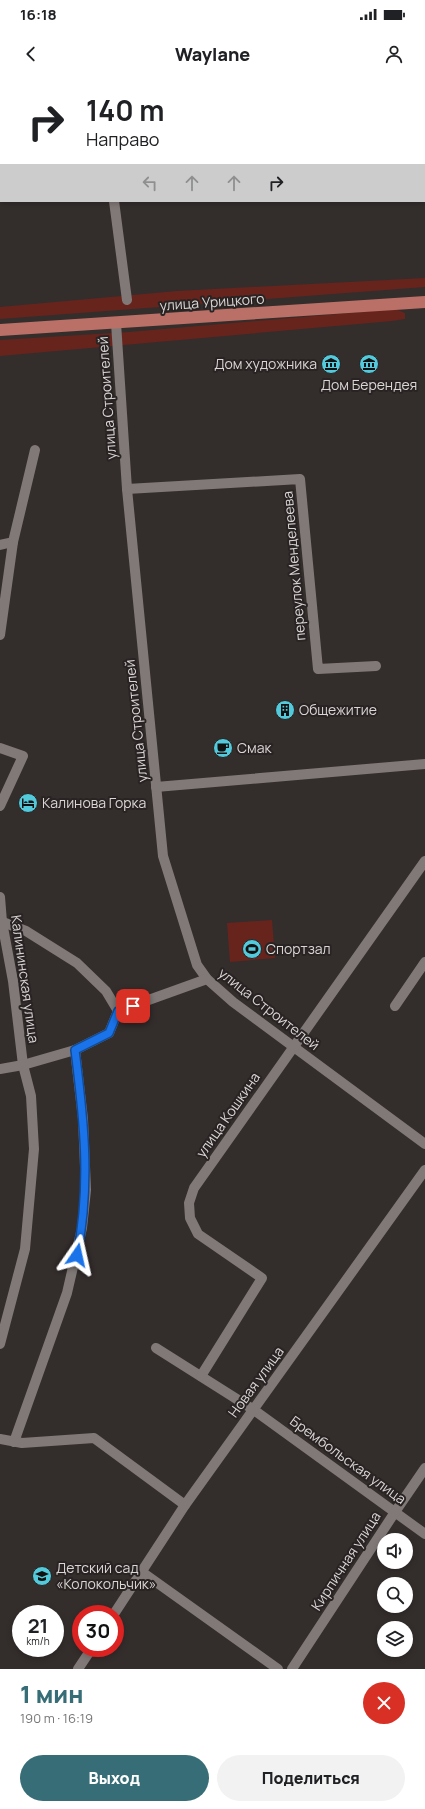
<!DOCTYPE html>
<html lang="ru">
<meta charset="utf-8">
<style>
body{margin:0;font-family:Manrope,sans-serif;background:#f2f2f2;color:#202124;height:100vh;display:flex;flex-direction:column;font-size:15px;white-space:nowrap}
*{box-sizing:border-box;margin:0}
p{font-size:13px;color:#757577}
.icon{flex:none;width:22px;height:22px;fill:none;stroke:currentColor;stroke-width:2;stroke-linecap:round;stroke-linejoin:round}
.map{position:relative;height:1589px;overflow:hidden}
.sheet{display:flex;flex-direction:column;background:#fff;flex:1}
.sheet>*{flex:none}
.hud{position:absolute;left:0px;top:0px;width:425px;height:122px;box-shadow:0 2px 6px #0003;background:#fff;color:#202124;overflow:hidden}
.tools{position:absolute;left:377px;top:1453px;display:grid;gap:8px}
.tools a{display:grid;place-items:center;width:36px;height:36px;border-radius:50%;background:#fff;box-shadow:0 2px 6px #0003;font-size:20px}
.speed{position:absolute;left:12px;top:1525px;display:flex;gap:8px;font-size:20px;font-weight:700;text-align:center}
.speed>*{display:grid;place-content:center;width:52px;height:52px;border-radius:50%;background:#fff;box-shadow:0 2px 6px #0003;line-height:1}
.speed small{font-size:10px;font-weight:400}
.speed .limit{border:6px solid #d22;background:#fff;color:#111}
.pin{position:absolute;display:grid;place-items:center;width:34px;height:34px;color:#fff;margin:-17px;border-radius:8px;box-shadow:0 2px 6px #0006}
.me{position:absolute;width:44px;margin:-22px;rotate:11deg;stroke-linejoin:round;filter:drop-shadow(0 0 3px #0008)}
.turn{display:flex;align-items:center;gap:14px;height:84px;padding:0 20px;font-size:18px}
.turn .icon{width:52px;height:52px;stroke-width:2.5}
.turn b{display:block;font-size:28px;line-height:34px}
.lanes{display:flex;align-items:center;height:38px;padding:0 20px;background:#0003;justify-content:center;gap:20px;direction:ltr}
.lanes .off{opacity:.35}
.round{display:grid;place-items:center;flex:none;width:42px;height:42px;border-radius:21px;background:#f2f2f2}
.summary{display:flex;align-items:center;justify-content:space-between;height:68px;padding:0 20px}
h1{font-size:24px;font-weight:800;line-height:30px;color:#376d77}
.primary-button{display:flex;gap:8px;margin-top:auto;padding:8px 20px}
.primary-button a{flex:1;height:46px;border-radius:24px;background:#376d77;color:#fff;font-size:16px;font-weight:800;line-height:46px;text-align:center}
.primary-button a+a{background:#f2f2f2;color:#202124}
.status{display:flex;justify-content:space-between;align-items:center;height:28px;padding:0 20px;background:#fff;direction:ltr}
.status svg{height:11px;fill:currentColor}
header{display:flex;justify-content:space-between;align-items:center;height:52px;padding:0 20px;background:#fff;font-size:18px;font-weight:800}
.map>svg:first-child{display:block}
</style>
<div class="status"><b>16:18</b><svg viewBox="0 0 49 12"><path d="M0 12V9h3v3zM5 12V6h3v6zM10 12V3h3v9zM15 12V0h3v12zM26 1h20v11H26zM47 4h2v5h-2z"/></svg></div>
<header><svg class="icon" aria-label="back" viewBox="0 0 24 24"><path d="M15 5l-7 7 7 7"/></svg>Waylane<svg class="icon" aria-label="person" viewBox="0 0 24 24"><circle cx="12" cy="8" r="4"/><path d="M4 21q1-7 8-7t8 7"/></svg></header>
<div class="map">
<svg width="425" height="1589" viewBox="0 0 425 1589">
<rect width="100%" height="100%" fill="#332d2c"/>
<g fill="#67241d">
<polygon points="102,0 268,0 272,1 103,1"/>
<polygon points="425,198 425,207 0,239 0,227 177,211"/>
<polygon points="395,229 405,233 405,239 392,241 0,276 0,260 129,252"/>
<polygon points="272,840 275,878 230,882 227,843"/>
</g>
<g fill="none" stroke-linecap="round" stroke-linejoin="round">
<g stroke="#807977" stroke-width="10">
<polyline points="424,64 425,64"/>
<polyline points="0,105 1,105"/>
<polyline points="114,121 127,220"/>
<polyline points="116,243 127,409 163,776 197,885 207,899 233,922 425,1064"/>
<polyline points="127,409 300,399 318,589 376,586"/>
<polyline points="0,465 13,462"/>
<polyline points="0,555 13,462 35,370"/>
<polyline points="0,668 23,676 0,726"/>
<polyline points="156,707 425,684"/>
<polyline points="0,817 2,842 13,901 23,985 31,1016 34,1069 25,1169 0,1264"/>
<polyline points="0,841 26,851 77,883 106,911 118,931"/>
<polyline points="395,926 425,882"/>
<polyline points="0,989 23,985 75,970 109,953 118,931 207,899"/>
<polyline points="156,1268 254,1330 425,1454"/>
<polyline points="201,1296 262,1198 198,1154 190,1138 189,1123 194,1108 425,781"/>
<polyline points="0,1359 22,1363 94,1358 185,1425"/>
<polyline points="14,1362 67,1213 82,1148 86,1110 83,1039 75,970"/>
<polyline points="142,1492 278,1589"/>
<polyline points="114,1534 185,1425 425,1090"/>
<polyline points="78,1589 92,1568"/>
<polyline points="292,1589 395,1432 425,1388"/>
</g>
<polyline stroke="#ba7067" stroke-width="12" points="0,250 425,222"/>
</g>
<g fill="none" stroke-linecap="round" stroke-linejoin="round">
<g stroke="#114b97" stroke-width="10">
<path id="route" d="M77,1175C91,1104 84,1041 75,970L109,953L118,931L133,926"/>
</g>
<use href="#route" stroke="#1a73e8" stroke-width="7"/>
</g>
<defs>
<g id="museum-disc" transform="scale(1)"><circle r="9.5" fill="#53cadc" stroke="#292423"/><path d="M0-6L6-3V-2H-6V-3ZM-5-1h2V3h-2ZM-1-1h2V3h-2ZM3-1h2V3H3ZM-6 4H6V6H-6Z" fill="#111"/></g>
<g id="building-disc" transform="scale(1)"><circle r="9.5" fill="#53cadc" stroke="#292423"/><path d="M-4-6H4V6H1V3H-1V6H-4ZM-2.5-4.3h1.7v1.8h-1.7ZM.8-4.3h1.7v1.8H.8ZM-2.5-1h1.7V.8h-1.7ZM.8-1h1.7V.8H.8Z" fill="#111"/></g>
<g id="cafe-disc" transform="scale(1)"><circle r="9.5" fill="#53cadc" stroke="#292423"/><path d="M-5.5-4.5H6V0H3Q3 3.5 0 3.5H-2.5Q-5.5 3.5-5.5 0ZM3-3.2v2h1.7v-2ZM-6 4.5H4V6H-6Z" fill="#111"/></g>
<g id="hotel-disc" transform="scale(1)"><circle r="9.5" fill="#53cadc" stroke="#292423"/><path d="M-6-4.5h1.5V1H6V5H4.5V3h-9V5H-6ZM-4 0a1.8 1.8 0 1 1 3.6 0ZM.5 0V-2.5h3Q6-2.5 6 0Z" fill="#111"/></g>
<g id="stadium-disc" transform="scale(1)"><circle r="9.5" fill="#53cadc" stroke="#292423"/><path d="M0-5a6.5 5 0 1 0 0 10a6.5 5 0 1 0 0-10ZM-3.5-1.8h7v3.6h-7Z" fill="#111"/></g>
<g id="school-disc" transform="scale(1)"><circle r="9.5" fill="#53cadc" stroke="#292423"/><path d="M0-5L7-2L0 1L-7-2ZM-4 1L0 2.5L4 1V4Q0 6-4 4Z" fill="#111"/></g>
</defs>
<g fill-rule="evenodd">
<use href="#museum-disc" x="331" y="284"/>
<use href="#museum-disc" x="369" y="284"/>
<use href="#building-disc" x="285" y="630"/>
<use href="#cafe-disc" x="223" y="668"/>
<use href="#hotel-disc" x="28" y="723"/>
<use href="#stadium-disc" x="252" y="869"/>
<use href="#school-disc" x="42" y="1496"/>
</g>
<g text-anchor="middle" stroke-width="4" stroke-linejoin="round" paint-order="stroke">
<g font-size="14" fill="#dad6d5" stroke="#292423">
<text transform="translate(212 222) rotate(-4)" y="5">улица Урицкого</text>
<text transform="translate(107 318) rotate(-94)" y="5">улица Строителей</text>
<text transform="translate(294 486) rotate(-95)" y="5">переулок Менделеева</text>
<text transform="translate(136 641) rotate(-96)" y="5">улица Строителей</text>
<text transform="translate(25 899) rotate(82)" y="5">Калининская улица</text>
<text transform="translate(269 929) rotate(38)" y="5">улица Строителей</text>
<text transform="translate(228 1035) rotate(-55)" y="5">улица Кошкина</text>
<text transform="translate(256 1302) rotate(-54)" y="5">Новая улица</text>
<text transform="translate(348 1380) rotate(36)" y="5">Брембольская улица</text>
<text transform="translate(346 1481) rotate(-57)" y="5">Кирпичная улица</text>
</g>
<g font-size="14" fill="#dad6d5" stroke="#292423" text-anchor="start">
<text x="317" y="289" text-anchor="end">Дом художника</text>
<text x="369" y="310" text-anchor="middle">Дом Берендея</text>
<text x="299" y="635">Общежитие</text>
<text x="237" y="673">Смак</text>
<text x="42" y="728">Калинова Горка</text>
<text x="266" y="874">Спортзал</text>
<text x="56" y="1493">Детский сад<tspan x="56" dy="16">«Колокольчик»</tspan></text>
</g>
</g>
</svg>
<div class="tools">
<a><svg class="icon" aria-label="sound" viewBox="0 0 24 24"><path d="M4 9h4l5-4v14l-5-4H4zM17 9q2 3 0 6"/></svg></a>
<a><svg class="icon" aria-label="search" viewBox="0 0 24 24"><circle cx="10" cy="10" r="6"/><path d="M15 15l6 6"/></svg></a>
<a><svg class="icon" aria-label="layers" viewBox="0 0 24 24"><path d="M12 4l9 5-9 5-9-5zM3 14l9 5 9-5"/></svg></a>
</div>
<div class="speed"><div>21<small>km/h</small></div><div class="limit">30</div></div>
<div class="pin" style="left:133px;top:926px;background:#d93025"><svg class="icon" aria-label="arrive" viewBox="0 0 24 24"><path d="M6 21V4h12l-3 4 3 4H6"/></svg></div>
<svg class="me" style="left:77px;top:1175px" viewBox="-20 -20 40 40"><path d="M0-17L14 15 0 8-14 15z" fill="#1a73e8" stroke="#fff" stroke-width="4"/></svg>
<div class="hud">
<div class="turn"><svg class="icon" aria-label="right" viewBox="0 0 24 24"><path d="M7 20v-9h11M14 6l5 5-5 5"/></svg><div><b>140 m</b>Направо</div></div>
<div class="lanes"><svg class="icon off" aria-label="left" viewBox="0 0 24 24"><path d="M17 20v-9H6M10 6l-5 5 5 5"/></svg><svg class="icon off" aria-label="ahead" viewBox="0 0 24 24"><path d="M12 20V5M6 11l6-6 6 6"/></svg><svg class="icon off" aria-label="ahead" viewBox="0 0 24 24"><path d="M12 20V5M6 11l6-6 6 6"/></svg><svg class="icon" aria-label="right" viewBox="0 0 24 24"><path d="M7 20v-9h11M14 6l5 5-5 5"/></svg></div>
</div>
</div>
<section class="sheet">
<div class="summary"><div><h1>1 мин</h1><p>190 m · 16:19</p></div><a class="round" style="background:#d93025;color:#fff"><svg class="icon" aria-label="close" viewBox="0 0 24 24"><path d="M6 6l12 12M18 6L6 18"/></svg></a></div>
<div class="primary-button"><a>Выход</a><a>Поделиться</a></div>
</section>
